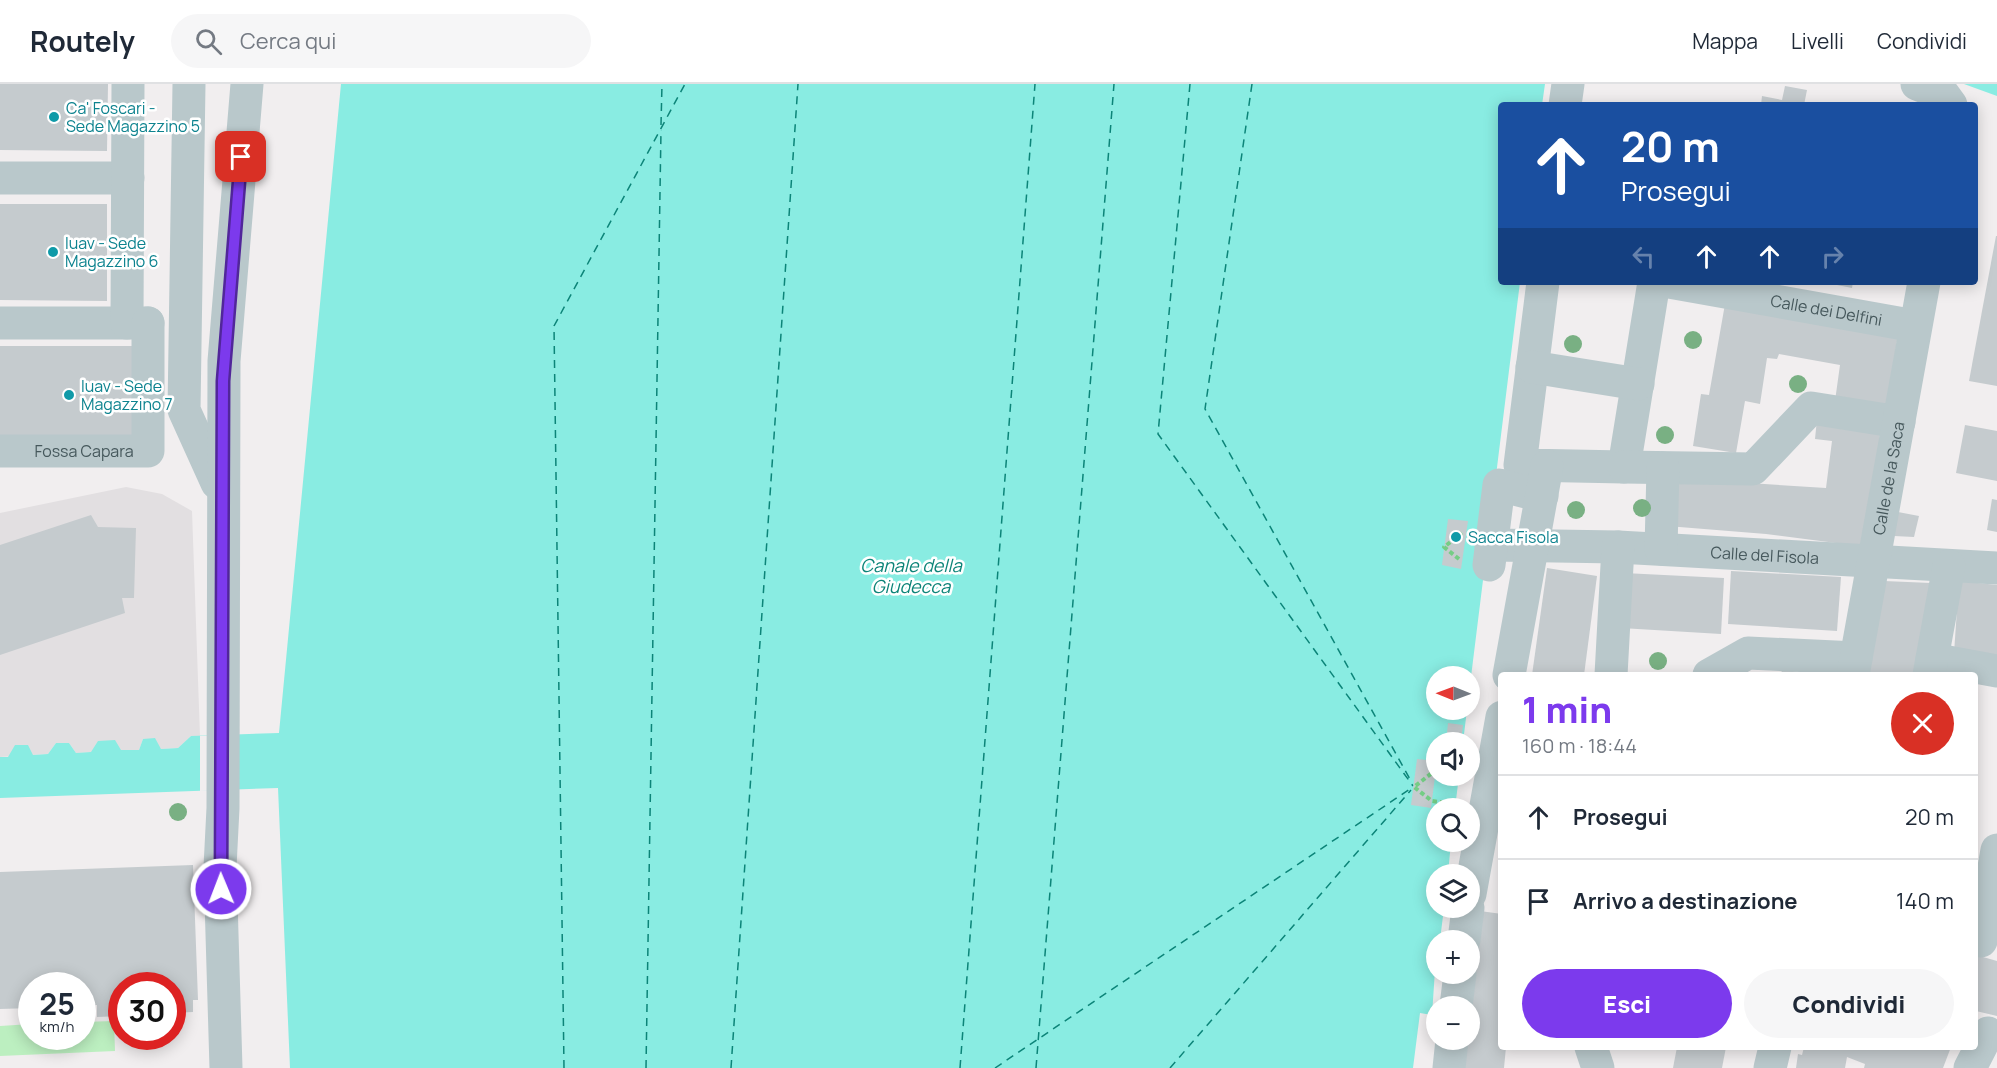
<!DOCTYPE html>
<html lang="it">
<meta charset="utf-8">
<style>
body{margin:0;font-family:Manrope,sans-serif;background:#f6f6f7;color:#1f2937;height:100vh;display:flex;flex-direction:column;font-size:22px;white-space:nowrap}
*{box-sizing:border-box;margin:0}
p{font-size:20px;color:#747a83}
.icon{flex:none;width:33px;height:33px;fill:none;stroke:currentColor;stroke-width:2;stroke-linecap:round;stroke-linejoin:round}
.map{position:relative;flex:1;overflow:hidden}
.sheet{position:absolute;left:1498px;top:588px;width:480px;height:378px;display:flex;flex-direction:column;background:#fff;border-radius:6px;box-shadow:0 3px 15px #0003}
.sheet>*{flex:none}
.guide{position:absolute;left:1498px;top:18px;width:480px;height:183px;border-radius:6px;box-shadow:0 3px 15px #0003;background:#1a4fa0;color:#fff;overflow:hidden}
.needle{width:39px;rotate:271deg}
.tools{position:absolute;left:1426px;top:582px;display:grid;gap:12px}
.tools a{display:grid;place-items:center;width:54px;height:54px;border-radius:50%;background:#fff;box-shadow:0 3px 15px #0003;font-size:30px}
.speed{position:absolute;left:18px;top:888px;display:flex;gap:12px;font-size:30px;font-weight:700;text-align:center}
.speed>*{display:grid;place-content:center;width:78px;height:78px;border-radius:50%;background:#fff;box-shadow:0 3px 15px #0003;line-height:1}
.speed small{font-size:15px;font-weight:400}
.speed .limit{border:9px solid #d22;background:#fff;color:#111}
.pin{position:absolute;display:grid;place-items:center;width:51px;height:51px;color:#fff;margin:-26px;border-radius:12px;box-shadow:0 3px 9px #0006}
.me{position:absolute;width:66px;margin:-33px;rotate:359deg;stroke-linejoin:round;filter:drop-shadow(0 0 4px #0008)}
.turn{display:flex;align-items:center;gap:21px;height:126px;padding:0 24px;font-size:27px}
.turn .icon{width:78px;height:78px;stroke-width:2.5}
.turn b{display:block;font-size:42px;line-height:51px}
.lanes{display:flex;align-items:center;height:57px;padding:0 24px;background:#0003;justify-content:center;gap:30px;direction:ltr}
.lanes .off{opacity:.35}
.round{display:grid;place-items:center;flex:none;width:63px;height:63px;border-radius:32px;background:#f6f6f7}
.headline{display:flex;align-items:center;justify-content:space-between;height:102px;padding:0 24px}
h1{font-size:36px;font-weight:800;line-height:45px;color:#7c3aed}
.primary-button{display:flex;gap:12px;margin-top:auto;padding:12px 24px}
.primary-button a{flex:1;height:69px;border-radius:36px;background:#7c3aed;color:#fff;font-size:24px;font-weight:800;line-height:69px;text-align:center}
.primary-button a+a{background:#f6f6f7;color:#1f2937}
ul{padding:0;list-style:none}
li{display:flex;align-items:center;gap:18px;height:84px;padding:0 24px;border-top:2px solid #e0e1e3}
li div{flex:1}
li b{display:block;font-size:22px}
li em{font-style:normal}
header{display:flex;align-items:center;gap:36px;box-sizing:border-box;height:84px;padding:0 30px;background:#fff;border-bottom:2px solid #e0e1e3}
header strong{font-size:28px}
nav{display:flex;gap:33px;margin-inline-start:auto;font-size:21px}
.search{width:420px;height:54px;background:#f6f6f7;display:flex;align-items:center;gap:15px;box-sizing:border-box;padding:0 21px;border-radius:33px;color:#747a83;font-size:22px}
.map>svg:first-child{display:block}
</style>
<header>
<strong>Routely</strong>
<div class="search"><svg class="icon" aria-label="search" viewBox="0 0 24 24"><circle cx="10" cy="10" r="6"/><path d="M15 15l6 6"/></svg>Cerca qui</div>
<nav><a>Mappa</a><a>Livelli</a><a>Condividi</a></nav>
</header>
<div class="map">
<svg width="1997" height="984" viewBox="0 0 1997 984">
<rect width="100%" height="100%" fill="#f1eeef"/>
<polygon fill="#e2dfe1" points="126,403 162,410 192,427 200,652 191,652 178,664 161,665 143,655 139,666 76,669 69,659 56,659 48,670 0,673 0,429"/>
<polygon fill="#bcefc0" points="114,937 115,967 0,972 0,942 31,940 32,952 82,952 83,938"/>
<g fill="#89ece2">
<polygon points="341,0 1545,0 1542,21 1502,21 1502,198 1520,198 1470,601 1470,592 1437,592 1437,626 1467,626 1463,658 1437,658 1437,692 1459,692 1455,724 1437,724 1437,758 1451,758 1448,790 1437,790 1437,824 1444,824 1440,856 1437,856 1432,931 1420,929 1413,984 290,984 278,704 0,714 0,673 8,673 15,661 28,661 33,671 48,670 56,659 69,659 76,669 91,668 98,657 115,656 121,666 139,666 143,655 155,654 161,665 178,664 191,652 279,649"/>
<polygon points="1964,0 1997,0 1997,12"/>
</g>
<polygon fill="#f1eeef" points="238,650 239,706 200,707 200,652"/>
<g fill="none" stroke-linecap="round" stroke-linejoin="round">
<g stroke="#0c8478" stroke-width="1.5" stroke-dasharray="8 6" stroke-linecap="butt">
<polyline points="1190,0 1158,350 1413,702"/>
<polyline points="1252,0 1205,325 1411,697"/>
<polyline points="661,41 662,0"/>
<polyline points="564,984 554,242 685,0"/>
<polyline points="646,984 661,46"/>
<polyline points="731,984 798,0"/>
<polyline points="960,984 1035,0"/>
<polyline points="995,984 1413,703"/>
<polyline points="1036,984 1114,0"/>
<polyline points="1170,984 1411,706"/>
</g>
</g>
<g fill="#c5cbce">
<polygon points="0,0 108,0 107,67 0,66"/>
<polygon points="1785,2 1807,6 1804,21 1761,21 1762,12 1782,16"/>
<polygon points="0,120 107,120 107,217 0,216"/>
<polygon points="1996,152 1997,152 1997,302 1969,297"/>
<polygon points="1822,198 1853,198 1852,204"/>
<polygon points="1725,220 1898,251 1886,326 1835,317 1840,281 1779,270 1777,275 1767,274 1760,320 1745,317 1736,369 1693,362 1701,310 1709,311"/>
<polygon points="0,262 139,262 139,361 0,359"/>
<polygon points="1817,335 1881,342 1867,463 1766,450 1667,442 1671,394 1826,404 1832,357 1815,355"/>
<polygon points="1965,341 1997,347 1997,397 1956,389"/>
<polygon points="1992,415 1997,416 1997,448 1987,446"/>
<polygon points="1898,428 1919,432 1914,453 1894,452"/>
<polygon points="91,431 98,443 136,444 134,514 122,514 125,529 0,571 0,461"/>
<polygon points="1448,435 1468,437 1461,485 1442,481"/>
<polygon points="1547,484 1597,492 1584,591 1532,591"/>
<polygon points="1731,487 1841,493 1837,547 1728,540"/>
<polygon points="1624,489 1724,494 1721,550 1621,544"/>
<polygon points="1884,497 1931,499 1915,591 1868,591"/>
<polygon points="1959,497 1997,501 1997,573 1954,569"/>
<polygon points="1782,585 1809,590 1809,591 1781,591"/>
<polygon points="1448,639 1463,641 1461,658 1446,658"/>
<polygon points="1417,675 1437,677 1431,724 1411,721"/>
<polygon points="193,781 198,916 193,916 193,928 172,929 172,902 122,902 122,932 97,933 97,921 82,922 82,902 32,902 32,924 0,925 0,788"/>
<polygon points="1480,827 1502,830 1502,963 1506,963 1504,984 1461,984 1464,956 1470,956 1470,922 1467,922"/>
<polygon points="1976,871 1997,877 1997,932 1976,927"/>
<polygon points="1677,963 1726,963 1722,984 1673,984"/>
<polygon points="1804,963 1951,963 1943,984 1864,984 1865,980 1847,973 1845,984 1796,984 1798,970 1802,971"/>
</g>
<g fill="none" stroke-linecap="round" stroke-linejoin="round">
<g stroke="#74cd85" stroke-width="4" stroke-dasharray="4.5 3" stroke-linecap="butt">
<polyline points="1459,475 1444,463 1462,449"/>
<polyline points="1437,685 1414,703 1432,717 1455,720"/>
</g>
<g stroke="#b9c8cb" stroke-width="33">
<polyline points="189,0 184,326 217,399"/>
<polyline points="1917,0 1943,10 1951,21"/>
<polyline points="1565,21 1568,0"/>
<polyline points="0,94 128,94"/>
<polyline points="1543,198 1520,381 1624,383 1654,198"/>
<path id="s1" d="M1669,198L1915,242"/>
<polyline points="0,239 148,239"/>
<polyline points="127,239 128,0"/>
<polyline points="1532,283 1638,300"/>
<path id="s2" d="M0,367H148V239"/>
<polyline points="1624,383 1753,385 1811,324 1899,338"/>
<path id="s3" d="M1491,461L1618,463L1997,484"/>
<polyline points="1661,465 1663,384"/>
<polyline points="1489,481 1499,401 1542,412"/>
<polyline points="1932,575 1997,587"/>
<polyline points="1509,591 1547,382"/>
<polyline points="1611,591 1618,463"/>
<polyline points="1709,591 1748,569 1856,574"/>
<path id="s4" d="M1853,591L1924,198"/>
<polyline points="1929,591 1949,482"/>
<polyline points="1470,810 1502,633"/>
<polyline points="1464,856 1468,824"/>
<polyline points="1981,857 1997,766"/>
<polyline points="1456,922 1460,890"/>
<polyline points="1591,963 1598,984"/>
<polyline points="226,984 220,783 223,724 224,277 247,0"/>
<polyline points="1449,984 1452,956"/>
<polyline points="1770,984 1775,963"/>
<polyline points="1970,984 1988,949"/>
</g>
</g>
<g fill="#79b083">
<circle cx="1693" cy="256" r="9"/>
<circle cx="1573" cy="260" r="9"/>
<circle cx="1798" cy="300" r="9"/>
<circle cx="1665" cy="351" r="9"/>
<circle cx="1642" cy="424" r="9"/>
<circle cx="1576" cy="426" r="9"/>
<circle cx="1658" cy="577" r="9"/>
<circle cx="178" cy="728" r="9"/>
</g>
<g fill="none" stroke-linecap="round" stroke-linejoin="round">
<g stroke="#51269a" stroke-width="15">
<polyline id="route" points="221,805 223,297 241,73"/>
</g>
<use href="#route" stroke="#7c3aed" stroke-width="10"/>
</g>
<g fill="#0f9aa8" stroke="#fff" stroke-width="2">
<circle cx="54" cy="33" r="6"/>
<circle cx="53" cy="168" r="6"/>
<circle cx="69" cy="311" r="6"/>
<circle cx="1456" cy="453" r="6"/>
</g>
<g text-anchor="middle" stroke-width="5" stroke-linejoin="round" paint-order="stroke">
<g font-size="16" fill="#0d838f" stroke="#fff" text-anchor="start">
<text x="66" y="30">Ca' Foscari -<tspan x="66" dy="18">Sede Magazzino 5</tspan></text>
<text x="65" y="165">Iuav - Sede<tspan x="65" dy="18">Magazzino 6</tspan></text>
<text x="81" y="308">Iuav - Sede<tspan x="81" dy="18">Magazzino 7</tspan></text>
<text x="1468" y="459">Sacca Fisola</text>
</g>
<g font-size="16" fill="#46585c" stroke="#fff">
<text dy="6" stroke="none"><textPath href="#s1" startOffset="160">Calle dei Delfini</textPath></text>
<text dy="6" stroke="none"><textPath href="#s2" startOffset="84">Fossa Capara</textPath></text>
<text dy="6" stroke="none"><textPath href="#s4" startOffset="200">Calle de la Saca</textPath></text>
<text dy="6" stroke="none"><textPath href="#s3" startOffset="274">Calle del Fisola</textPath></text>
</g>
<g font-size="18" font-style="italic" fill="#0c8478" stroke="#fff">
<text x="911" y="488">Canale della<tspan x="911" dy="21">Giudecca</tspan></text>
</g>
</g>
</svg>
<div class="tools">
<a><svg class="needle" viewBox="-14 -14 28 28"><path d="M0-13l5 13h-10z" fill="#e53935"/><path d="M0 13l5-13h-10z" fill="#747a83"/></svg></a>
<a><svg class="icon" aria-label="sound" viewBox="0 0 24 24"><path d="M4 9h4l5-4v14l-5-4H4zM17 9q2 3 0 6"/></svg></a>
<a><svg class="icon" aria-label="search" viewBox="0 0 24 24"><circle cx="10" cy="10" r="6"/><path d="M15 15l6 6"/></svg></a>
<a><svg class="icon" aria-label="layers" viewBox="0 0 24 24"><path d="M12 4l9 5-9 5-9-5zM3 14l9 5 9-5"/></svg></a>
<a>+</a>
<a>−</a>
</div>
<div class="speed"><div>25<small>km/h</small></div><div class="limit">30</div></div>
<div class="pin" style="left:241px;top:73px;background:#d93025"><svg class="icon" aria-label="arrive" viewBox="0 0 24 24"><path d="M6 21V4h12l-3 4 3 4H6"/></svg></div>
<svg class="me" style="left:221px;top:805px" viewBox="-20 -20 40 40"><circle r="17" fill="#7c3aed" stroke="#fff" stroke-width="3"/><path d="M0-11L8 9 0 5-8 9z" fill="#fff"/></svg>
<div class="guide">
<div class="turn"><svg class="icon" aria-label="ahead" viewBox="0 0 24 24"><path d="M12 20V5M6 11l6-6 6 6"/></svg><div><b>20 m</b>Prosegui</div></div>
<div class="lanes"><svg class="icon off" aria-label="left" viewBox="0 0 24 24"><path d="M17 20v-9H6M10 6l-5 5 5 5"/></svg><svg class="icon" aria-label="ahead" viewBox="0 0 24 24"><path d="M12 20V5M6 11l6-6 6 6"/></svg><svg class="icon" aria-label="ahead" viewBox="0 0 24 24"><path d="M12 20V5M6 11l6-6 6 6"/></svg><svg class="icon off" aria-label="right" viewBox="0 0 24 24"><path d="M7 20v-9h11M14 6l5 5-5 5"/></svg></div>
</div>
<section class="sheet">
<div class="headline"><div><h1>1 min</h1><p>160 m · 18:44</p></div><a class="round" style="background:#d93025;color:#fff"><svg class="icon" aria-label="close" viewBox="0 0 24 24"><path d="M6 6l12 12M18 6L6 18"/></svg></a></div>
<ul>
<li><svg class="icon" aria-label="ahead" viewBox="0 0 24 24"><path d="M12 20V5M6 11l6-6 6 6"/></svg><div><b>Prosegui</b></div><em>20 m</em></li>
<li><svg class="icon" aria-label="arrive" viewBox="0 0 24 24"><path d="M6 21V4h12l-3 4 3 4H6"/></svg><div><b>Arrivo a destinazione</b></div><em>140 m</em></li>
</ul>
<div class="primary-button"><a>Esci</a><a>Condividi</a></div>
</section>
</div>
